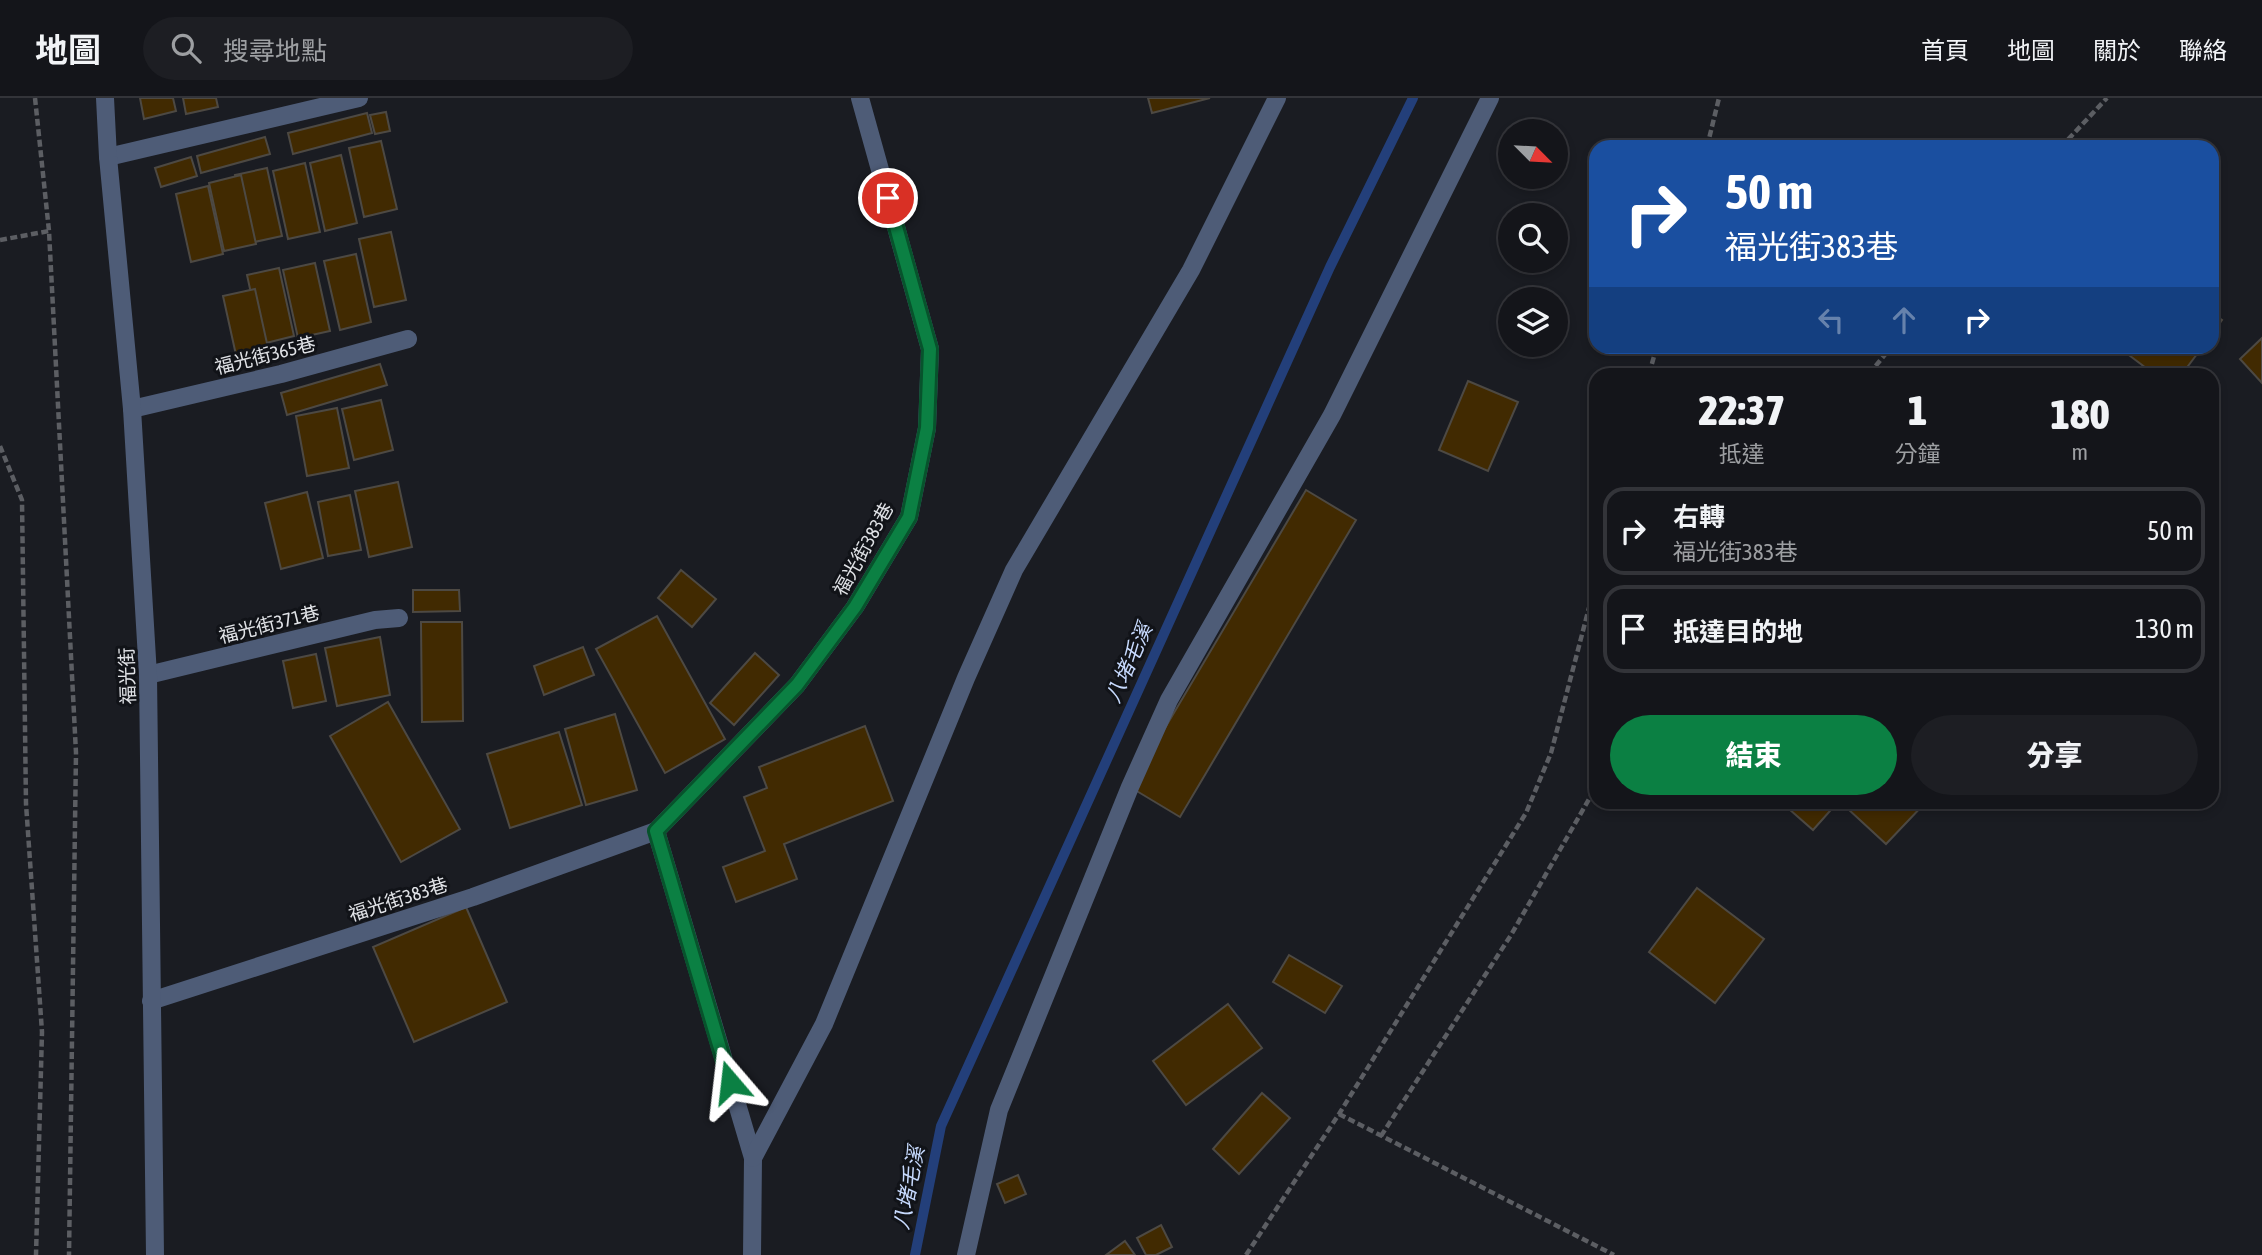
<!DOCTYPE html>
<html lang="zh-TW">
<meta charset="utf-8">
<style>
body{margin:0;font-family:"Asap Condensed","Noto Sans TC",sans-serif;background:#1d1e23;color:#f1f3f6;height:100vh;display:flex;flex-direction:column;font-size:26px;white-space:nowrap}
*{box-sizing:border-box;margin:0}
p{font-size:23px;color:#9d9fa2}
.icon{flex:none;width:38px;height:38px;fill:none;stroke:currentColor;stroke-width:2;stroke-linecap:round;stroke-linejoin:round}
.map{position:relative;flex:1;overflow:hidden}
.details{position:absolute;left:1589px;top:270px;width:630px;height:441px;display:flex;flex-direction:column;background:#14151a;border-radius:21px;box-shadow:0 4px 10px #0003,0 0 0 2px #333439}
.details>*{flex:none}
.hud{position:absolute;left:1589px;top:42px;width:630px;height:214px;border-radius:21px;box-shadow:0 4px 10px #0003,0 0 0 2px #333439;background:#1a4fa0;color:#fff;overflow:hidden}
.needle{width:46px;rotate:114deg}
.tools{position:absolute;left:1498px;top:21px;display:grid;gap:14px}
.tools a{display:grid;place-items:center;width:70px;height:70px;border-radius:50%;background:#14151a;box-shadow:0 4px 10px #0003,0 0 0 2px #333439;font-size:35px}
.pin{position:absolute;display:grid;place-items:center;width:60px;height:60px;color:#fff;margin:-30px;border:4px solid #fff;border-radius:50%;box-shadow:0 2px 7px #0007}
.me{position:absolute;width:77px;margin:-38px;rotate:343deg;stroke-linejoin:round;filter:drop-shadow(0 0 5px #0008)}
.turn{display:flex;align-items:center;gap:24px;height:147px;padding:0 21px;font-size:32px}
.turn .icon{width:91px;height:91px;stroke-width:2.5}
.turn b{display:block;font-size:49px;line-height:60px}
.lanes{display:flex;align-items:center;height:66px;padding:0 21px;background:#0003;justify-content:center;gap:35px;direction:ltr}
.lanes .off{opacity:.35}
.eta{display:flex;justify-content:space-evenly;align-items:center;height:119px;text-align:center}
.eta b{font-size:42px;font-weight:800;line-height:49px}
.button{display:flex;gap:14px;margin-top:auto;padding:14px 21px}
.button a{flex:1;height:80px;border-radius:42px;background:#0b8043;color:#fff;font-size:28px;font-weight:800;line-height:80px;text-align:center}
.button a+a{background:#1d1e23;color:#f1f3f6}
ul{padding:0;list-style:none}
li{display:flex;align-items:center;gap:21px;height:88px;margin:0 14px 10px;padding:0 7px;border:4px solid #333439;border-radius:21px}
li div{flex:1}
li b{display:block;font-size:26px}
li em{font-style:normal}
header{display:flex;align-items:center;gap:42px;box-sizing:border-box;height:98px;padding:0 35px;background:#14151a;border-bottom:2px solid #333439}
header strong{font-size:33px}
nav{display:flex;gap:38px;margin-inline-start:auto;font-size:24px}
.search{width:490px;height:63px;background:#1d1e23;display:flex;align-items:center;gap:18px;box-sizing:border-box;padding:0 24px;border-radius:38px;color:#9d9fa2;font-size:26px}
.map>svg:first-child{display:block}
</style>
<header>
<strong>地圖</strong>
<div class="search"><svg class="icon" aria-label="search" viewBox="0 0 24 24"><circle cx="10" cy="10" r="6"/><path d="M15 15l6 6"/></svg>搜尋地點</div>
<nav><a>首頁</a><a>地圖</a><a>關於</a><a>聯絡</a></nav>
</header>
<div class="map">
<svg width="2262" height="1157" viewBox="0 0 2262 1157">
<rect width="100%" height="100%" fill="#1a1c22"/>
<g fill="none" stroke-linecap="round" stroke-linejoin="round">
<polyline stroke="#233f7a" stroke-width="10" points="915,1157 941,1028 1330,169 1413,0"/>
</g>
<g fill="#412a01" stroke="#4d4943" stroke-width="2">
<polygon points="140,0 173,0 176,13 144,21"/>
<polygon points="183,0 216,0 218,9 186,16"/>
<polygon points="1148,0 1210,0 1152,15"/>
<polygon points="386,14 390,33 375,36 370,17"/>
<polygon points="367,15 372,35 293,56 288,35"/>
<polygon points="265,39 270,56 201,75 197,58"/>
<polygon points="381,43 397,111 364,119 349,50"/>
<polygon points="341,57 357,125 325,133 310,65"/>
<polygon points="191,59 197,78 161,89 155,70"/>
<polygon points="305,65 320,134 288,141 273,73"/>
<polygon points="267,70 282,138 250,145 235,77"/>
<polygon points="241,77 256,146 224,153 209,85"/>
<polygon points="208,88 223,156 191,164 176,96"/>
<polygon points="391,134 406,202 374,209 359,141"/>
<polygon points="356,156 371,224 340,232 324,163"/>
<polygon points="315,165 330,233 298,240 283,172"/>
<polygon points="279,170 294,238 262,246 247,177"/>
<polygon points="255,191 270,259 238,266 223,198"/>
<polygon points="2212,215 2222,222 2212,236"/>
<polygon points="2262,240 2262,285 2240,261"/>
<polygon points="2117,248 2203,248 2182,276 2154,276"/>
<polygon points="380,266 387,287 287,317 281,295"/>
<polygon points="1468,283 1518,304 1488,373 1439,352"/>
<polygon points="381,302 393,352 354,362 342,311"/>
<polygon points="337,310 349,370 307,378 296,318"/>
<polygon points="398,384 412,449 369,459 355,393"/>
<polygon points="1306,392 1356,422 1180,719 1130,689"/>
<polygon points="307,394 323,460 281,471 265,405"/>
<polygon points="350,397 361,452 328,458 318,404"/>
<polygon points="681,472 716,501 692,529 658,500"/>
<polygon points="413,492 459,492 460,513 413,514"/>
<polygon points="657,518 725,641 665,675 596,551"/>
<polygon points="421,524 462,524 463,623 422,624"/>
<polygon points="380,539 390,597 337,608 325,550"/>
<polygon points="583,549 594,577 544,597 534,568"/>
<polygon points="755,555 779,577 734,627 710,605"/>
<polygon points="316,556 326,603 293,610 283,563"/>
<polygon points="388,604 460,731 401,764 330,638"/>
<polygon points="615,616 637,692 586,707 565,631"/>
<polygon points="865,628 893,703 784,746 797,781 736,804 723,769 765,753 744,699 767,690 759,669"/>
<polygon points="559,634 582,707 510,730 487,656"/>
<polygon points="1781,704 1838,704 1813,732"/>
<polygon points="1855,704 1926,704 1886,746 1848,711"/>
<polygon points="1697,790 1764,841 1715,905 1649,854"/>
<polygon points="466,809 507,904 414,944 373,849"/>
<polygon points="1289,857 1342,888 1325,915 1273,884"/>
<polygon points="1228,906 1262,950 1186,1007 1153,963"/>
<polygon points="1262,995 1290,1020 1239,1076 1213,1051"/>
<polygon points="1018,1077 1026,1096 1005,1105 997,1086"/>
<polygon points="1161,1127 1172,1149 1156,1157 1146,1157 1137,1140"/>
<polygon points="1125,1143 1135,1157 1106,1157"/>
</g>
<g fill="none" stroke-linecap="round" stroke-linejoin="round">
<g stroke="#5c5e63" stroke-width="4.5" stroke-dasharray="7 3.5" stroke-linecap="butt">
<polyline points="35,0 49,133 76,655 69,1157"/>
<polyline points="1707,49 1719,0"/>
<polyline points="2061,49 2107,0"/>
<polyline points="0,142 49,133"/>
<polyline points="1649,276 1657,248"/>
<polyline points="1869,276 1892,248"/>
<polyline points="0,348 22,402 26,706 42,934 36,1157"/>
<polyline points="1339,1016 1614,1157"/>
<polyline points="1381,1038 1511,837 1596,689"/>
<polyline points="1246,1157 1339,1016 1526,715 1551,655 1596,483"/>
</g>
<g stroke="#4e5c77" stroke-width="18">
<polyline points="108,59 359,0"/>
<polyline points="132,311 281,276 408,241"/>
<polyline points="148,577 375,522 399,520"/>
<polyline points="656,733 753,1060 752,1157"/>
<polyline points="151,903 473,799 656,733 797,587 855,509 909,419 927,330 930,251 860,0"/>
<polyline points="753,1060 824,926 966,580 1014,472 1191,172 1277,0"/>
<polyline points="966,1157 999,1012 1130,689 1169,602 1332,317 1490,0"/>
</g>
<polyline stroke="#4e5c77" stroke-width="18" points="105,0 108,59 132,311 148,577 155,1157"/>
</g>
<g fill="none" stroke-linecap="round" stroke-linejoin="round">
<g stroke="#07532c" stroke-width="18">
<polyline id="route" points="730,984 656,733 797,587 855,509 909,419 927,330 930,251 888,100"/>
</g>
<use href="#route" stroke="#0b8043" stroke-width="12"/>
</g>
<g text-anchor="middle" stroke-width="6" stroke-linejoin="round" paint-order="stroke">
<g font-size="19" fill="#e1e3e7" stroke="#111318">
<text transform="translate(265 257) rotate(-14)" y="7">福光街365巷</text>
<text transform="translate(863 451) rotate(-61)" y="7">福光街383巷</text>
<text transform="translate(269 526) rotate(-14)" y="7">福光街371巷</text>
<text transform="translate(127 578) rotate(-92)" y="7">福光街</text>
<text transform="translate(398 801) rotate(-18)" y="7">福光街383巷</text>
</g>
<g font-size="21" font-style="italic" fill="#c7dafe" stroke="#111318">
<text transform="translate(1129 565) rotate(-66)" y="7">八堵毛溪</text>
<text transform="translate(909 1090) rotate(-79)" y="7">八堵毛溪</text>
</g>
</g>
</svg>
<div class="tools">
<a><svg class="needle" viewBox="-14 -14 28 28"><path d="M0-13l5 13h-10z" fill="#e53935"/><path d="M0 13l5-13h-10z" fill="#9d9fa2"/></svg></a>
<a><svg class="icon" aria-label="search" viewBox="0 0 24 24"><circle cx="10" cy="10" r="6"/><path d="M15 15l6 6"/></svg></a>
<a><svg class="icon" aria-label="layers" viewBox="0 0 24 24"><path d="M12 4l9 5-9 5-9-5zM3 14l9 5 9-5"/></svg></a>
</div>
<div class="pin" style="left:888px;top:100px;background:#d93025"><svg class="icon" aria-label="arrive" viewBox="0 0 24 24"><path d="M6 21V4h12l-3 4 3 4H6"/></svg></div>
<svg class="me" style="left:730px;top:984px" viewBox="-20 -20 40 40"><path d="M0-17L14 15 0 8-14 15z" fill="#0b8043" stroke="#fff" stroke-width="4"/></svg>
<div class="hud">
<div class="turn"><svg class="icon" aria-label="right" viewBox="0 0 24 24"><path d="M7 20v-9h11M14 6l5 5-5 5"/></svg><div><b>50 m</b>福光街383巷</div></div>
<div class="lanes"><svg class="icon off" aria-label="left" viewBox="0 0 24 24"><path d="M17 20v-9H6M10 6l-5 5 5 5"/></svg><svg class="icon off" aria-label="ahead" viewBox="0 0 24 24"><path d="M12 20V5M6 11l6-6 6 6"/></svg><svg class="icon" aria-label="right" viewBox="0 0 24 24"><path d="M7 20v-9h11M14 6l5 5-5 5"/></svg></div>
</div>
<section class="details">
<div class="eta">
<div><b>22:37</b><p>抵達</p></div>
<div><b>1</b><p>分鐘</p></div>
<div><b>180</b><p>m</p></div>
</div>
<ul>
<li><svg class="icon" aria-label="right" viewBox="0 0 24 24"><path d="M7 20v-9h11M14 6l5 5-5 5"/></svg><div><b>右轉</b><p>福光街383巷</p></div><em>50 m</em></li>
<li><svg class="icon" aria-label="arrive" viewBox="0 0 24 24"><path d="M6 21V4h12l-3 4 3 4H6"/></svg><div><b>抵達目的地</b></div><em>130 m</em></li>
</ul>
<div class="button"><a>結束</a><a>分享</a></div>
</section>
</div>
